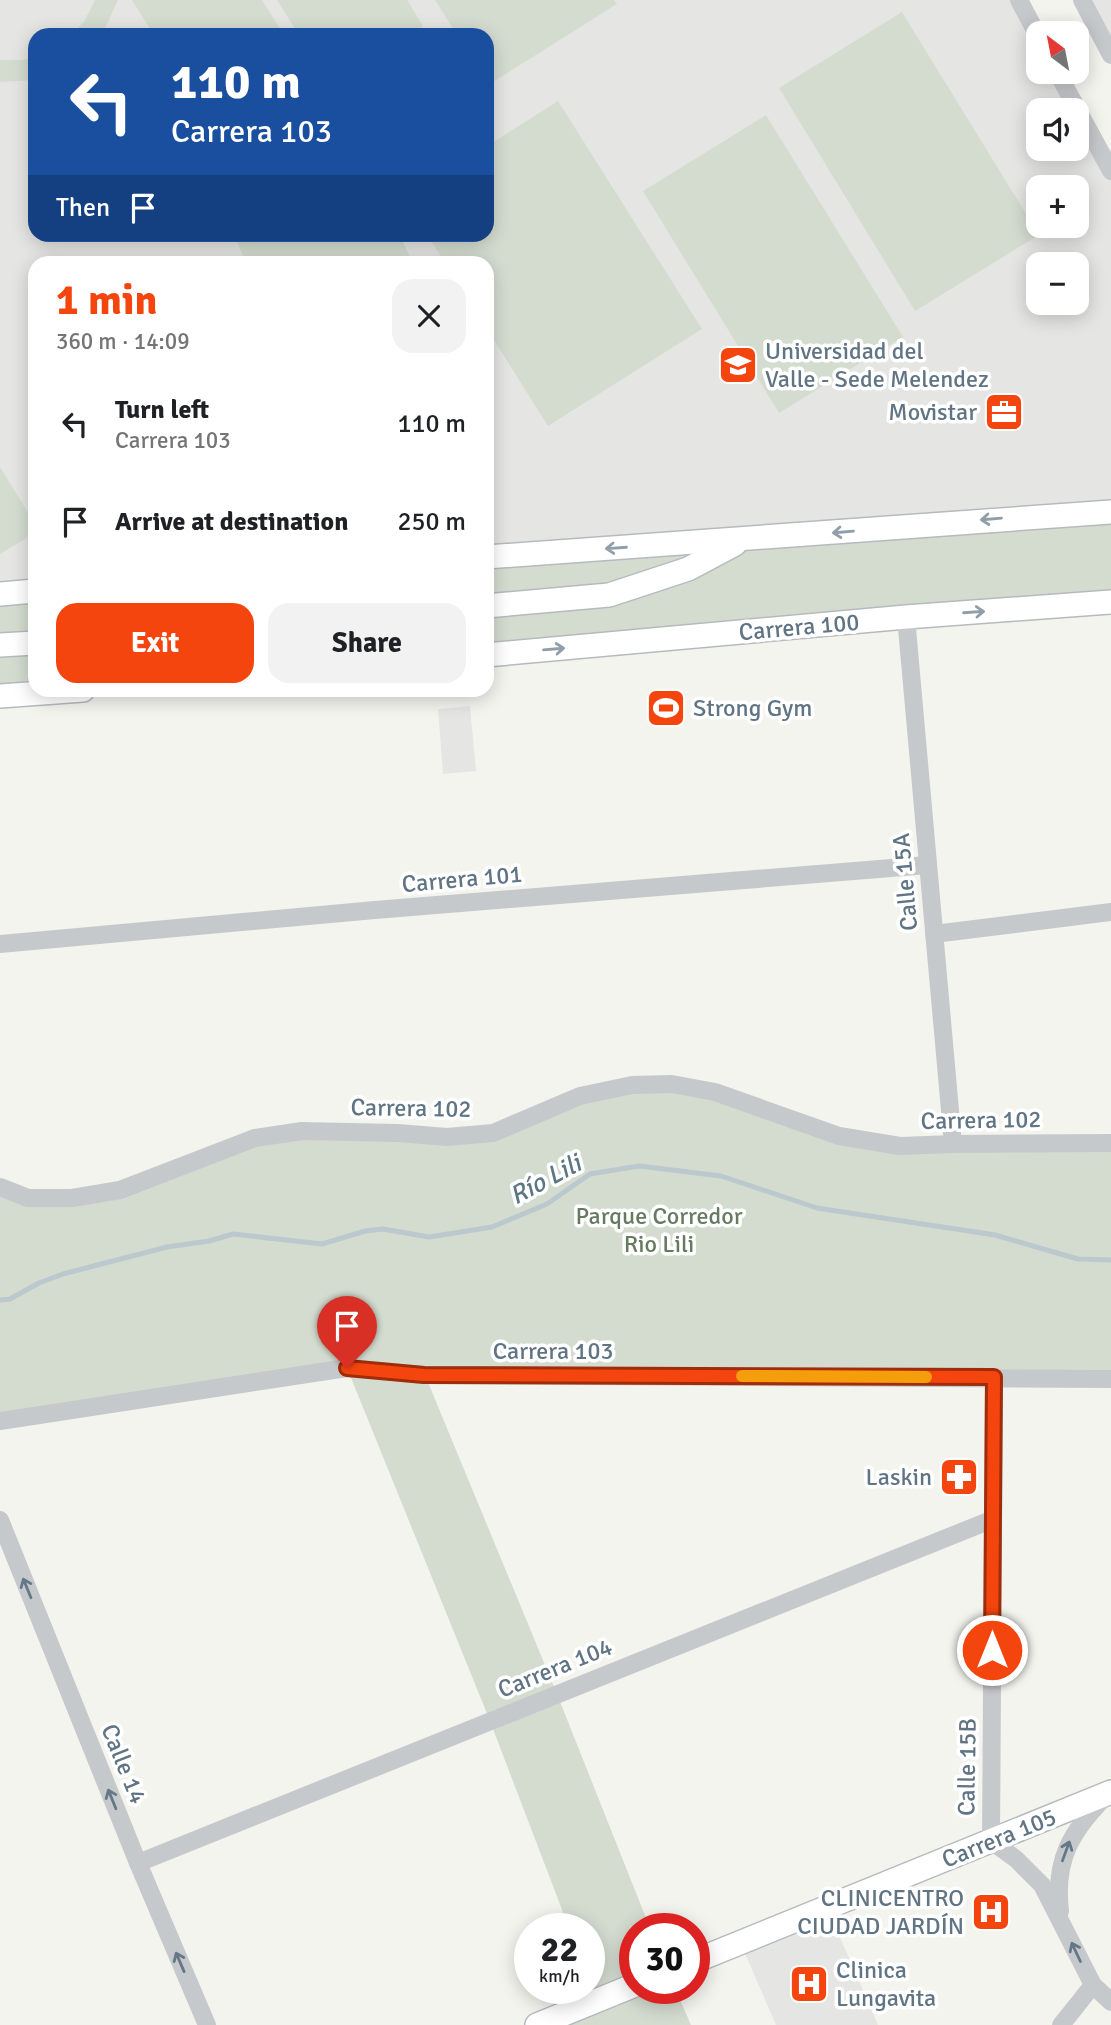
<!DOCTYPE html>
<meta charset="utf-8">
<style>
body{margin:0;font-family:Signika,sans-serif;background:#f2f2f2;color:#202124;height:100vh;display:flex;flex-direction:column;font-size:26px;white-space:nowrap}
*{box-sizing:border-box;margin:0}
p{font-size:23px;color:#757577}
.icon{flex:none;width:38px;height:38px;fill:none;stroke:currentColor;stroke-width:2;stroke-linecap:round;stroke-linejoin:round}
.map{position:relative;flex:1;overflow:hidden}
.side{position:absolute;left:28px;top:256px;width:466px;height:441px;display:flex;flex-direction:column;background:#fff;border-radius:21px;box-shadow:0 4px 18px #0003}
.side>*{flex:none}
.top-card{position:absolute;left:28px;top:28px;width:466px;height:214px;border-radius:21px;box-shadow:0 4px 18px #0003;background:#1a4fa0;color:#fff;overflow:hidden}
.needle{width:46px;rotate:328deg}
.fabs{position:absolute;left:1026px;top:21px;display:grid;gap:14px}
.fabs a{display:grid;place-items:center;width:63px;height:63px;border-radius:14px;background:#fff;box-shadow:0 4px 18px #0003;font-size:35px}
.speed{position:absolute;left:514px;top:1913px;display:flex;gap:14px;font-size:35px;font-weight:700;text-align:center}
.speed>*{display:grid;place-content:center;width:91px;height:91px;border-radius:50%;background:#fff;box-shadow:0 4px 18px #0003;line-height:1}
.speed small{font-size:18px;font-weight:400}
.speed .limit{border:10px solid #d22;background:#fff;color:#111}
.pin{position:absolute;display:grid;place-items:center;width:60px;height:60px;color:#fff;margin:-72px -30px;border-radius:50% 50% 50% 0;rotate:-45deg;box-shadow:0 0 7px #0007}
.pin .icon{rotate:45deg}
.me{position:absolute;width:77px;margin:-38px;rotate:0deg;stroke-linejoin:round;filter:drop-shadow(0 0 5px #0008)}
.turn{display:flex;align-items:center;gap:24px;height:147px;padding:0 28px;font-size:32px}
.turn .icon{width:91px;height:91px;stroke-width:2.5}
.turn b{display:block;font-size:49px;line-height:60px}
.then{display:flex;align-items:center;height:66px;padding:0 28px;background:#0003;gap:14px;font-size:26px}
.round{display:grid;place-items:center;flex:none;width:74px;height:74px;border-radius:21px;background:#f2f2f2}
.overview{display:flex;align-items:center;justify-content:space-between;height:119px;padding:0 28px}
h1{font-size:42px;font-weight:800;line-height:52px;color:#f5450f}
.action{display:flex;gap:14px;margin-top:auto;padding:14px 28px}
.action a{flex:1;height:80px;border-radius:21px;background:#f5450f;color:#fff;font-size:28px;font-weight:800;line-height:80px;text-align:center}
.action a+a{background:#f2f2f2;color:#202124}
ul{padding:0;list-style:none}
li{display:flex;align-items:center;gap:21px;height:98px;padding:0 28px}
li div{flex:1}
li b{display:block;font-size:26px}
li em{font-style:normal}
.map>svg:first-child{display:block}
</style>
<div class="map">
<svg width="1111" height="2025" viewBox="0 0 1111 2025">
<rect width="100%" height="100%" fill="#f4f4ef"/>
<g fill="#e5e6e3" fill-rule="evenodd">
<path d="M0,0H1019L1038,36V72H1057L1111,171V506L487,557L486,262H35V591L0,594ZM35,35H486V234H35ZM1038,110H1076V149H1038ZM1038,187H1076V226H1038ZM1038,264H1076V303H1038Z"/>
<polygon points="1082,0 1111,0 1111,55"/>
<polygon points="470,706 476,771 443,774 438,709"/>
<polygon points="827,1907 878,2025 776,2025 740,1942"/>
</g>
<g fill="#d4dcd0">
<polygon points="95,0 118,0 102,35 72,35 85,20"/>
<polygon points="132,0 262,0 284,35 154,35"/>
<polygon points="277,0 407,0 423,26 409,35 299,35"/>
<polygon points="435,0 614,0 617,4 488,85 486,35 457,35"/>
<polygon points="902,12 1039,235 915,311 779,88"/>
<polygon points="35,56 35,80 0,82 0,60 23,60"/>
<polygon points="558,101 702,329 548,426 487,329 486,262 445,262 427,235 486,234 487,146"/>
<polygon points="766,115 903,337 779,413 643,191"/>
<polygon points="234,235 400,235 412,262 246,262"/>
<polygon points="0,467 35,524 35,533 0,554"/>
<polygon points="1111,506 1111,602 487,655 487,557"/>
<polygon points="35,591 35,690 0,696 0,594"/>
<polygon points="672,1084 839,1136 1111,1143 1111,1379 425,1375 557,1694 650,1928 635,1928 635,1988 675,1988 691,2025 537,2025 597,2000 590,1981 590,1928 569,1928 490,1721 347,1368 0,1421 0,1187 72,1198 255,1138 493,1133 580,1096"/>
</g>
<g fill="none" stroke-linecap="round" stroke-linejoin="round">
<polyline stroke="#bbc8cd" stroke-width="5" points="0,1300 10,1299 39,1283 63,1274 167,1247 209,1241 233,1234 322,1244 365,1231 383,1229 429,1237 492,1227 547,1204 590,1174 639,1166 721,1176 817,1208 995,1235 1078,1259 1111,1260"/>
<g stroke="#b6babe" stroke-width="26">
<g id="major">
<polyline points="486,557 1111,512"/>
<polyline points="0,594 35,591"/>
<polyline points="486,606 609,595 688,569 735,544"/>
<polyline points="0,645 35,643"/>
<polyline points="486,655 906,617 1111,602"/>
<polyline points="0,696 83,690"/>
<polyline points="695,1961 1111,1792"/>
<polyline points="537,2025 635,1985"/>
</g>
</g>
<g stroke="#c6c9cc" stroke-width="18">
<polyline points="1019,0 1038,36"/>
<polyline points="1082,0 1111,55"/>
<polyline points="1057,72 1111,171"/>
<polyline points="906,617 953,1144"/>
<polyline points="934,934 1111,912"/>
<polyline points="0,944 375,910 928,865"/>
<polyline points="0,1187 28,1198 72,1198 120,1190 255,1138 302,1131 398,1133 447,1137 493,1133 580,1096 632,1085 672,1084 715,1092 839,1136 900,1146 953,1144 1111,1143"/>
<polyline points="994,1377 991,1841 1016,1859 1042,1885 1093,1985 1111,2002"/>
<polyline points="0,1421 347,1368 424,1375 1111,1379"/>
<polyline points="0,1520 138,1863 207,2025"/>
<polyline points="138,1863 991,1520"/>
<path d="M1060,1911C1054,1860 1071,1831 1106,1796"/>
<polyline points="1061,2025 1093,1985"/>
</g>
<use href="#major" stroke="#fff" stroke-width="23"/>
</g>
<defs><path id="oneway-shaft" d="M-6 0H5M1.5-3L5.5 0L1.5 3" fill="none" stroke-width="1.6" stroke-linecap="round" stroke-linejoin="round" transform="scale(1.75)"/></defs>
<g stroke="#909ea9">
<use href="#oneway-shaft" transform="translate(991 519) rotate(175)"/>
<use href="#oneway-shaft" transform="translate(843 532) rotate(175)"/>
<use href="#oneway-shaft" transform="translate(616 548) rotate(176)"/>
<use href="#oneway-shaft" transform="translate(974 612) rotate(-4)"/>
<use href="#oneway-shaft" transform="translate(554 649) rotate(-5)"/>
</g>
<g stroke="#657888">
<use href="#oneway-shaft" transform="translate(27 1588) rotate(-112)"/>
<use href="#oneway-shaft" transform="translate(112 1799) rotate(-112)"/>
<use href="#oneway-shaft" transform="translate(1066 1851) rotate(-70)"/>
<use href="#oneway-shaft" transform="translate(1076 1952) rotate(-115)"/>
<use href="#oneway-shaft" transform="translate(180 1962) rotate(-113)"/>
</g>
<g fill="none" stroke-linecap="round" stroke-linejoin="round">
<g stroke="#9f2d0a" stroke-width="18">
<polyline id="route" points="347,1368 424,1375 994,1377 992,1650"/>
</g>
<use href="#route" stroke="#f5450f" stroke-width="12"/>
<polyline stroke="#f59e0b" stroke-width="12" points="742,1376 926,1377"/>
</g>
<defs>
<g id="university-square" transform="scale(2.0125)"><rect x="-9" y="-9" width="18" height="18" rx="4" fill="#f5450f" stroke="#fff"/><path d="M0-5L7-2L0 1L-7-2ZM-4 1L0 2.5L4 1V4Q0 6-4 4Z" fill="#fff"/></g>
<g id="office-square" transform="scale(2.0125)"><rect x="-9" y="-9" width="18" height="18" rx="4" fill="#f5450f" stroke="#fff"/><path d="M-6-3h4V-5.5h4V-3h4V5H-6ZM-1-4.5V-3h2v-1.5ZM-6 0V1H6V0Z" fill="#fff"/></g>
<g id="stadium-square" transform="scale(2.0125)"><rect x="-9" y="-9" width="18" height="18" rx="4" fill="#f5450f" stroke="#fff"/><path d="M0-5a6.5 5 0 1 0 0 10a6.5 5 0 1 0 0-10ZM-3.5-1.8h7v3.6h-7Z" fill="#fff"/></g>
<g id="pharmacy-square" transform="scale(2.0125)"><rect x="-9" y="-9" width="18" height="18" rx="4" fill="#f5450f" stroke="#fff"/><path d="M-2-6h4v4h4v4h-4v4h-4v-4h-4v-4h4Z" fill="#fff"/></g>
<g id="hospital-square" transform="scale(2.0125)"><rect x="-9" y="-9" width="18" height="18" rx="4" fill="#f5450f" stroke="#fff"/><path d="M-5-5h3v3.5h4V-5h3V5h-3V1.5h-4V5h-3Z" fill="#fff"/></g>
</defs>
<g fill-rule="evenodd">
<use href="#university-square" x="738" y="365"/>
<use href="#office-square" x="1004" y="412"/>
<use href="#stadium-square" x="666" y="708"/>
<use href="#pharmacy-square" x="959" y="1477"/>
<use href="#hospital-square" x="991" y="1912"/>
<use href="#hospital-square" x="809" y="1984"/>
</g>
<g text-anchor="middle" stroke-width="7" stroke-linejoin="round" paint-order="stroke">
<g font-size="24" fill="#607484" stroke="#fff" text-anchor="start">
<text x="765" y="359">Universidad del<tspan x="765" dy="28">Valle - Sede Melendez</tspan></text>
<text x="977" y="420" text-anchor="end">Movistar</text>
<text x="693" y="716">Strong Gym</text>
<text x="932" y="1485" text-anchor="end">Laskin</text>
<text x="964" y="1906" text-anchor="end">CLINICENTRO<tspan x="964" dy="28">CIUDAD JARDÍN</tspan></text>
<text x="836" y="1978">Clinica<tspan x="836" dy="28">Lungavita</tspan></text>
</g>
<g font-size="24" fill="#607484" stroke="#fff">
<text transform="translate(799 627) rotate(-5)" y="8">Carrera 100</text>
<text transform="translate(462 879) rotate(-5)" y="8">Carrera 101</text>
<text transform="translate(905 882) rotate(-95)" y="8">Calle 15A</text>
<text transform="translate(411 1108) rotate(1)" y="8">Carrera 102</text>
<text transform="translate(981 1120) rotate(-1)" y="8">Carrera 102</text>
<text x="553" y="1359">Carrera 103</text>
<text transform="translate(555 1668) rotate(-22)" y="8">Carrera 104</text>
<text transform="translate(124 1764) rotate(68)" y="8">Calle 14</text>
<text transform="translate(967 1767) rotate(-89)" y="8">Calle 15B</text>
<text transform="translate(999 1838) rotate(-22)" y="8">Carrera 105</text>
</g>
<g font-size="24" fill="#657a5f" stroke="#fff">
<text x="659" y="1224">Parque Corredor<tspan x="659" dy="28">Rio Lili</tspan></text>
</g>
<g font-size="26" font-style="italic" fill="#5b7782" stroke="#fff">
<text transform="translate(545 1179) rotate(-28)" y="9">Río Lili</text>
</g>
</g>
</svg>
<div class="fabs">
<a><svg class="needle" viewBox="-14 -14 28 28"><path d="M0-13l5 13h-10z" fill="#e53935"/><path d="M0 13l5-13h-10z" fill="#757577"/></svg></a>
<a><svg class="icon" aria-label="sound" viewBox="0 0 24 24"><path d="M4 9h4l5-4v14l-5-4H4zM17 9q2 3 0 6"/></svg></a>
<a>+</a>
<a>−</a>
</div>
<div class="speed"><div>22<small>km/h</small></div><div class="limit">30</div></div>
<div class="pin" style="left:347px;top:1368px;background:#d93025"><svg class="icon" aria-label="arrive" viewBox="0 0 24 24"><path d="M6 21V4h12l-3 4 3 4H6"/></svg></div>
<svg class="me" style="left:992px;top:1650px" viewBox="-20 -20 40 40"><circle r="17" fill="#f5450f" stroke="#fff" stroke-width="3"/><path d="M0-11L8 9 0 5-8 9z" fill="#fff"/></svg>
<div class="top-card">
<div class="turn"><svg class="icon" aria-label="left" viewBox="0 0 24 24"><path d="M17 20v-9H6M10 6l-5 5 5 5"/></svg><div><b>110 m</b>Carrera 103</div></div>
<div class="then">Then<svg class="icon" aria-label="arrive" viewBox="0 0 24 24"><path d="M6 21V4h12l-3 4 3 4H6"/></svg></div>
</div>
<section class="side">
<div class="overview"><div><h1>1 min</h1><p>360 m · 14:09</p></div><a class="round"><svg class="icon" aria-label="close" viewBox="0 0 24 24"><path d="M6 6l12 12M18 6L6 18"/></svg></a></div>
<ul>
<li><svg class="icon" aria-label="left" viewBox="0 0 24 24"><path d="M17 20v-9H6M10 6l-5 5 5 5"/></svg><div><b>Turn left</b><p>Carrera 103</p></div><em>110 m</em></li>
<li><svg class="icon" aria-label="arrive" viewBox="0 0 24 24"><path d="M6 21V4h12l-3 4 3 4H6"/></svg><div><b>Arrive at destination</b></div><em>250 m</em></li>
</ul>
<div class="action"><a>Exit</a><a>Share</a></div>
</section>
</div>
